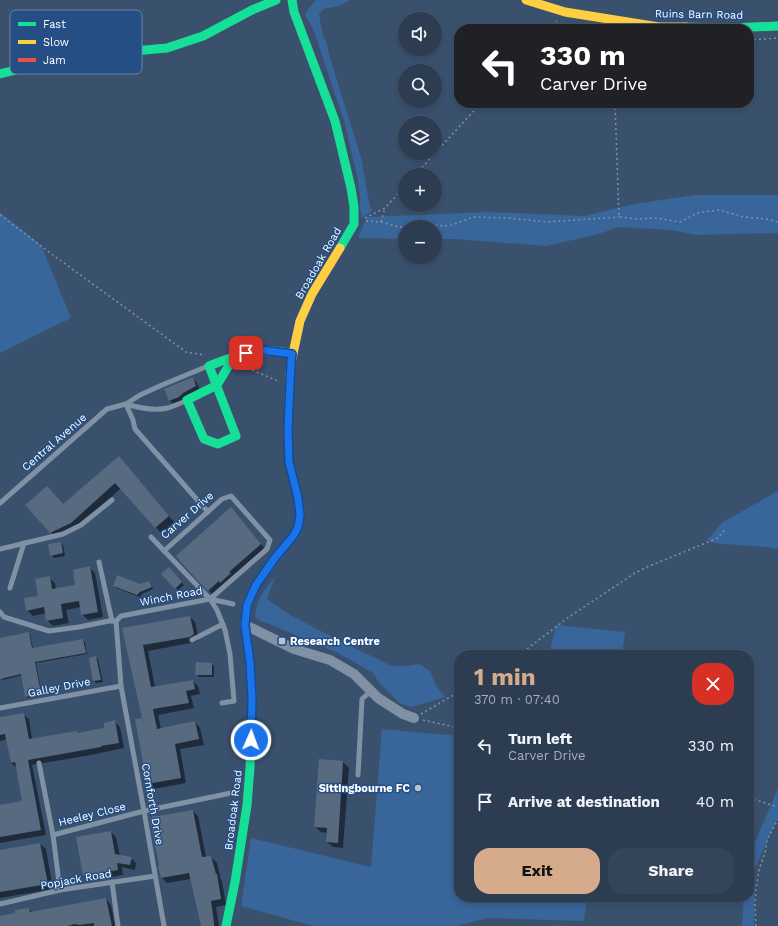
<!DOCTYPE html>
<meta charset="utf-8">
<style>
body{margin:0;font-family:"Work Sans",sans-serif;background:#344459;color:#f1f3f6;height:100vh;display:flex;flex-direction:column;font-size:15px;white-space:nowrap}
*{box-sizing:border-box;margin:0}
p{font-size:13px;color:#a6aeb8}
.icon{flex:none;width:22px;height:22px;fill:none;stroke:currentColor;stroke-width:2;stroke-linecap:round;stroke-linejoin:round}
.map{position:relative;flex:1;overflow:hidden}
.drawer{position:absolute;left:454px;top:650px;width:300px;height:252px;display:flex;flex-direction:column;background:#2c3d52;border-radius:16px;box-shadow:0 2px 6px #0003,0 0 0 1px #485669}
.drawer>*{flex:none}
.top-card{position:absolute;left:454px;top:24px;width:300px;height:84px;border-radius:16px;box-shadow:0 2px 6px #0003,0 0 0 1px #485669;background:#202124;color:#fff;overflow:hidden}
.fabs{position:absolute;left:398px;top:12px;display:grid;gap:8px}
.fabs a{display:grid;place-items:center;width:44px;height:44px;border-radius:50%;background:#2c3d52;box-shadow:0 2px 6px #0003,0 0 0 1px #485669;font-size:20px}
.pin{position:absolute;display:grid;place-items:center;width:34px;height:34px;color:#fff;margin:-17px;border-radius:8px;box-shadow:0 2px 6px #0006}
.me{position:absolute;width:44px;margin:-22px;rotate:2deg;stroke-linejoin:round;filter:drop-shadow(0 0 3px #0008)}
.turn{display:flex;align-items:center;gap:14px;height:84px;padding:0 20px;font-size:18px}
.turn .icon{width:52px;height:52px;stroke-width:2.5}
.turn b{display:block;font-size:28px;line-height:34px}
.round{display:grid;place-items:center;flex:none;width:42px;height:42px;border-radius:16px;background:#344459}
.headline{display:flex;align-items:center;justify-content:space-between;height:68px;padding:0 20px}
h1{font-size:24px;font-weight:700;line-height:30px;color:#d6ab8b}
.primary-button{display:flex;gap:8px;margin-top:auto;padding:8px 20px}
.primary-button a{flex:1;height:46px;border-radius:16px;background:#d6ab8b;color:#111;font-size:16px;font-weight:700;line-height:46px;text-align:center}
.primary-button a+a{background:#344459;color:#f1f3f6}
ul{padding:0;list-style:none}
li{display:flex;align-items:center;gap:12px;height:56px;padding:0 20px}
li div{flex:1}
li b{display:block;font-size:15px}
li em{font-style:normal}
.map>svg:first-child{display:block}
</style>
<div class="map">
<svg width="778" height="926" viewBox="0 0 778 926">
<rect width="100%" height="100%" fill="#3a516e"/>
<g fill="#38659a">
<path d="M316,0H351C346,2 340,6 335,7C327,9 325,6 319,14L323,36L327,44L330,58L362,161L367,192L370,205L372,211L362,218L360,208V197L357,174L352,155L345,124L316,37L312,27L305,15L308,9Z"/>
<polygon points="695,195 778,195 778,233 696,235 672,230 618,227 599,234 546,246 455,239 435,239 435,227 405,227 405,239 359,238 359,235 367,217 488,212 584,216 634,204"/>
<polygon points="0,212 41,245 71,318 0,353"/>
<polygon points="778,491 778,549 765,547 713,543 707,540 723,522"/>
<path d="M275,577L267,599L292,616L340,641L392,666H407L419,664L430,671L435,684L445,697L412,707L401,704L380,684L373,673L354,662L338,653L274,626L260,621L255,617C257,599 263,591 275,577Z"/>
<polygon points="556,625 625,632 622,655 549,655"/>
<polygon points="382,729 459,736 459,897 587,897 584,921 488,918 456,926 313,926 241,906 251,838 371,867"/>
<polygon points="778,788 778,817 755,868 754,926 742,926 744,897 749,897 749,854 754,845"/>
</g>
<g fill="#0007">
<polygon points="193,378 197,383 200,390 174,405 170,401 165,390"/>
<polygon points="124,463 174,522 161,533 121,488 77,529 56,538 51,532 63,505"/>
<polygon points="236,514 266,550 214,596 188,568"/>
<polygon points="61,543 63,545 65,556 54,558 51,555"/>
<polygon points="89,567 95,573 103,617 88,620 82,614 81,607 66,610 69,623 53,626 47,620 46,613 33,616 27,610 39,596 49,578 55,583 56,590 76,586"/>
<polygon points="169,568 184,585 178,590 163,574"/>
<polygon points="149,582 151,584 153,589 142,594 140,597 116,588 114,586 140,585"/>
<polygon points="190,617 195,622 199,640 195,642 148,651 155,687 193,681 198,686 200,694 191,696 194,708 158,715 161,729 195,722 200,728 204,745 180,749 186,783 154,789 148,783 143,718 124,629"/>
<polygon points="28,633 30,634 33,649 83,640 85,642 87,654 36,663 42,694 28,698 26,696 22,675 3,680 1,678 0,671 0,639"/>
<polygon points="95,657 98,659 103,682 96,683 94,681"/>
<polygon points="212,664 214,666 214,677 199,677 196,674"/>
<polygon points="23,714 29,719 32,739 76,732 78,734 106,729 115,722 120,727 124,748 91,755 32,765 46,835 0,843 0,806 24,802 17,768 11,763 7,739 0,741 0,718"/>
<polygon points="343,762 349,768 343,848 333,847 327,842 328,833 321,832 315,827"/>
<polygon points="193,811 198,816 206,857 211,857 217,863 221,880 222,881 226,905 216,907 219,926 202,926 191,879 167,883 161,877"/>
<polygon points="111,832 116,837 120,856 131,858 136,863 135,870 122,867 123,875 89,881 83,876 77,838"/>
<polygon points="40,844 46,849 53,889 0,898 0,851"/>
<polygon points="106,899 111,905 115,926 0,926 0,917 16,914 29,909 32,912"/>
</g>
<g fill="#576a80">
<polygon points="193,377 196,386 183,393 179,397 169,401 164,389"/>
<polygon points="119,456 169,516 155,528 115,483 71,523 50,533 25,505 47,486 63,504"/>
<polygon points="231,507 261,544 229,572 231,573 220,583 219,581 208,591 187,569 176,556"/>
<polygon points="61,542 63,553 50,556 48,544"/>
<polygon points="90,566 98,612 81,615 79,601 61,604 63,618 46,621 44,607 26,611 24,598 38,596 35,579 50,576 52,589 75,585 73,570"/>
<polygon points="169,567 182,582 175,589 161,574"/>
<polygon points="117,575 140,584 149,581 152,587 140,592 137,595 113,586"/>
<polygon points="190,616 194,634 190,637 143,645 151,687 193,680 195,689 186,691 189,703 153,709 157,729 195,721 199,739 175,744 181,778 147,784 135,719 142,718 122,628"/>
<polygon points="29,632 32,648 83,639 86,653 35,662 41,693 25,697 21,674 0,679 0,638"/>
<polygon points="96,656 101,680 93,681 89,658"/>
<polygon points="196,662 212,663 212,675 195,675"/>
<polygon points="24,713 29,739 77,731 77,733 104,728 104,723 115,720 119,743 101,746 101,747 28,760 41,830 0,837 0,805 22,801 15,762 11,763 5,734 0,735 0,717"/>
<polygon points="319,759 343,761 338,843 326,842 327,828 314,827"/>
<polygon points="193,810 202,857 211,856 216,874 217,874 221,899 211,901 214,923 214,926 201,926 189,873 161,878 158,866 159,865 150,820 153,816 158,816"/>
<polygon points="111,831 115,854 132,857 130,865 117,863 118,870 83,876 76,837"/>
<polygon points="40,843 48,884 0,892 0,850"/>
<polygon points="106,898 112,926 94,926 94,923 79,925 75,924 67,926 0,926 0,916 15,913 15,910 29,908 30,912"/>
</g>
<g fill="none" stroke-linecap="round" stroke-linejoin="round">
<g stroke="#8091a4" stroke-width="1.5" stroke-dasharray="2 3" stroke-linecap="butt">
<polyline points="549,29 557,21"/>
<polyline points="749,40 778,38"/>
<polyline points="615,103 619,217 637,219 655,218 680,222 697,213 719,210 744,217 766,219 778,222"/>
<polyline points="415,175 481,103"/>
<polyline points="0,215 53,255 186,352 205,355"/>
<polyline points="365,218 385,208 405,186"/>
<polyline points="366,221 381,222 399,227 428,225 449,226 473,217 508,218 547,222 619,217"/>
<polyline points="381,222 385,208"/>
<polyline points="243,366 280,382"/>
<polyline points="519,655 569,617 635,573 647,567 718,538 726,528"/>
<polyline points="421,714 459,692"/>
<polyline points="423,720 459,728"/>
<polyline points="749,798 778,807"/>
<polyline points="756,926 755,905 756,889 759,870 766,849 767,840 778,819"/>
</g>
<g stroke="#8091a4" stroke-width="5">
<polyline points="126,404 133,420 135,429 208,512"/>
<path d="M126,404C139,408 154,411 168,408C174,406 180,403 186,401"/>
<polyline points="0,503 107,409 126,404 140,395 162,385 208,366"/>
<polyline points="151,537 210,599 217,610 225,630 230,654 234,701 222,703"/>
<polyline points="0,549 63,534 81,525 112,500"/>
<polyline points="164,551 222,499 231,496 270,540 267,549 210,599"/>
<polyline points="99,562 112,621"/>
<polyline points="10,588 24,543"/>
<polyline points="0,612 4,617 49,631 79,627 109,621 116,621"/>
<polyline points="116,621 121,686 144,811 164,926"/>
<polyline points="116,621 121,616 210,599 233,604"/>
<polyline points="192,640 223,624"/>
<polyline points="0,708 121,686"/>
<polyline points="39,763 53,835"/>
<polyline points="358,775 362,699 371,691"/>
<polyline points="112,882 118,926"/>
<polyline points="60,890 53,835 144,811 236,792"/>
<polyline points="0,904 60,890 155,876"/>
</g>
<polyline stroke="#8091a4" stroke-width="10" points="245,625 294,649 330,660 354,674 378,698 403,714 414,718"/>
<g stroke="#16e098" stroke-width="9">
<polyline points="292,0 294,12 335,121 351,188 354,207 354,224 340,248"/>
<polyline points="686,27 729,28 778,26"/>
<polyline points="0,74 44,63 101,54 167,48 203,36 252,10 276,0"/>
<path d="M234,357L217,385L187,400L204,439L218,444L236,436L209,366C227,359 245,351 264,351C274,350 284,352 293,354"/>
<polyline points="226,926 235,882 247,805 250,768 252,697 250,663 245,625 247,605 256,585 274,559 294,535 298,527 300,515 300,512"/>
</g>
<g stroke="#ffcf43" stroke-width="9">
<polyline points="526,0 565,12 659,27 686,27"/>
<polyline points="290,376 291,363 300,321 312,294 340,248"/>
</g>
<polyline stroke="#f24e42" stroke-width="9" points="290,376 288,430 289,462 298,498 300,512"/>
</g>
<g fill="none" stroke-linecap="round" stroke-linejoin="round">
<g stroke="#114b97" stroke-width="10">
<polyline id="route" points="246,353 262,350 292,354 291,363 289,406 288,430 289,462 298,498 300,515 298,527 294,535 274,559 256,585 247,605 245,625 250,663 252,698 251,740"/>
</g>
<use href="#route" stroke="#1a73e8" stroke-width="7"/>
</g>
<g fill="#bac2cc" stroke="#244e84" stroke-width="1.5">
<rect x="278" y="637" width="8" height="8" rx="2"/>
<circle cx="418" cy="788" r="4"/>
</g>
<g text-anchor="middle" stroke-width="3" stroke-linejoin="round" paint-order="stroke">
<g font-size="11" fill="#fff" stroke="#244e84">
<text transform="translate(699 14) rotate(1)" y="4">Ruins Barn Road</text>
<text transform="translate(318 263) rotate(-60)" y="4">Broadoak Road</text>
<text transform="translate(54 442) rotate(-41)" y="4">Central Avenue</text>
<text transform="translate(187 515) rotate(-41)" y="4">Carver Drive</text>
<text transform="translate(171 596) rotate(-11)" y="4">Winch Road</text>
<text transform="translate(59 687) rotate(-11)" y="4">Galley Drive</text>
<text transform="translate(153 804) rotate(80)" y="4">Cornforth Drive</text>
<text transform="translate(233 810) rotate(-83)" y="4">Broadoak Road</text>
<text transform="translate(92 814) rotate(-14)" y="4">Heeley Close</text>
<text transform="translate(76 879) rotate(-10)" y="4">Popjack Road</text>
</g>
<g font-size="11" font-weight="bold" fill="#fff" stroke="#244e84" text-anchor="start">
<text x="290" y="645">Research Centre</text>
<text x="410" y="792" text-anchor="end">Sittingbourne FC</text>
</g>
</g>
<rect x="10" y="10" width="132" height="64" rx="6" fill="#244e84" stroke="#6683a9" stroke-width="1"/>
<rect x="18" y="22" width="18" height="4" fill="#16e098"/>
<rect x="18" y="40" width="18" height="4" fill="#ffcf43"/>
<rect x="18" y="58" width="18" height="4" fill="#f24e42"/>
<g font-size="11" fill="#fff">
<text x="43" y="28">Fast</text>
<text x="43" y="46">Slow</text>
<text x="43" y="64">Jam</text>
</g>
</svg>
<div class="fabs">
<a><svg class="icon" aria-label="sound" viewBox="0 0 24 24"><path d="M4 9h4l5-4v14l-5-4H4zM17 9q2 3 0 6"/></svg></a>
<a><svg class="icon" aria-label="search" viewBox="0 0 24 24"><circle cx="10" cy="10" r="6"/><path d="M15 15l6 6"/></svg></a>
<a><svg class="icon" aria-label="layers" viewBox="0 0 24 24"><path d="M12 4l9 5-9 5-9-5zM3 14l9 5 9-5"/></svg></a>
<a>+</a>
<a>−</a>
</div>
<div class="pin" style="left:246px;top:353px;background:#d93025"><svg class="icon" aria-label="arrive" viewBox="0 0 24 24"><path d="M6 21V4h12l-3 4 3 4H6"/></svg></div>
<svg class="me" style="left:251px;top:740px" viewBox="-20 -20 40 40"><circle r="17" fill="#1a73e8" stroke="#fff" stroke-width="3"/><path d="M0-11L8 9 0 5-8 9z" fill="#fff"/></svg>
<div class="top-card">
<div class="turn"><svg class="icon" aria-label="left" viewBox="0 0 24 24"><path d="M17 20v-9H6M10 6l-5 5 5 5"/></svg><div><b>330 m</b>Carver Drive</div></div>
</div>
<section class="drawer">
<div class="headline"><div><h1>1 min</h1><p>370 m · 07:40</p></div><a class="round" style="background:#d93025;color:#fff"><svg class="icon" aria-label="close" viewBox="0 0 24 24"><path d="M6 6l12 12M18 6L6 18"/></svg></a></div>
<ul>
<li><svg class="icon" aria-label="left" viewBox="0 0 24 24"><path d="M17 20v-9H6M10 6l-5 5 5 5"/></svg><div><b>Turn left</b><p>Carver Drive</p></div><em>330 m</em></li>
<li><svg class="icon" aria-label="arrive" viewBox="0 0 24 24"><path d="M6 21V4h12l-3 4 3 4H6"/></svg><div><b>Arrive at destination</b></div><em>40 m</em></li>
</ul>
<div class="primary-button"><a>Exit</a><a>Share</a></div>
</section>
</div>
